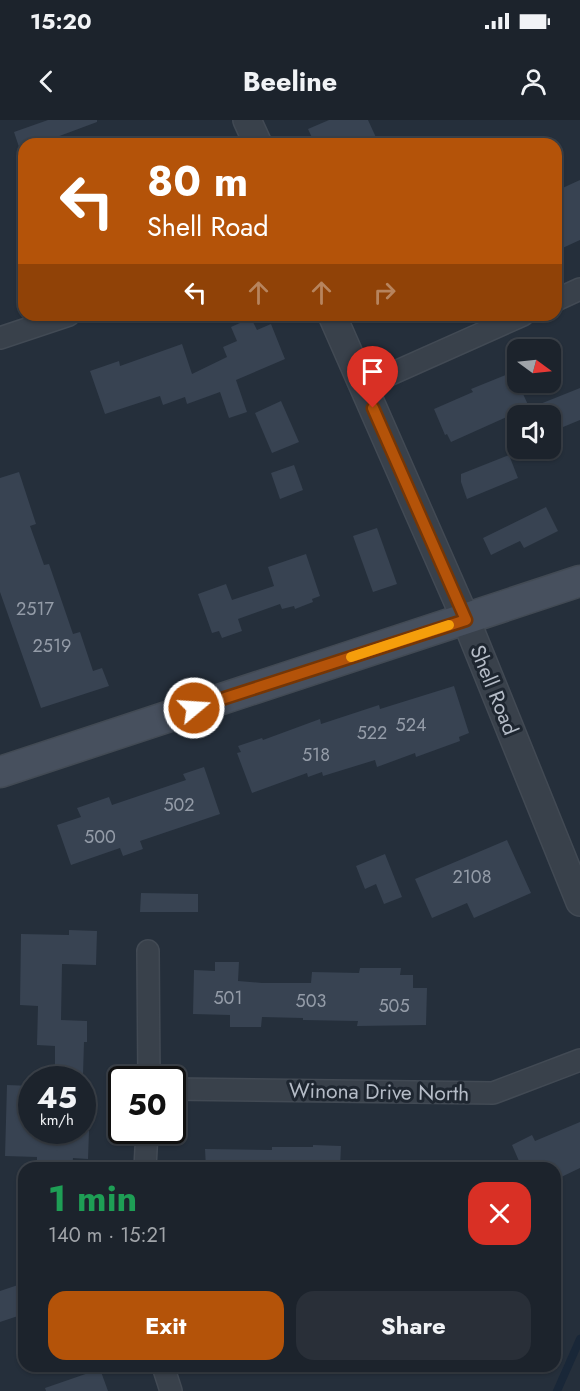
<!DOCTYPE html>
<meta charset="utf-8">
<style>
body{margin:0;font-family:Jost,sans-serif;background:#292f38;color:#f1f3f6;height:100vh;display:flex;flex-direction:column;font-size:22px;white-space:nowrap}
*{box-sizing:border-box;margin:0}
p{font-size:20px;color:#a0a4a9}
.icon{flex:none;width:33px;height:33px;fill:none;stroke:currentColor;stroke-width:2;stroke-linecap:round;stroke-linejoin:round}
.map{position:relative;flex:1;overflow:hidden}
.side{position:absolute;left:18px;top:1042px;width:543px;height:210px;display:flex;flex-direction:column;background:#1c232c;border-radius:18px;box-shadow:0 2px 4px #0004,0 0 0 2px #3a4048}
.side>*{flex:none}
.hud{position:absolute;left:18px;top:18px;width:544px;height:183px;border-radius:18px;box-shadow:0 2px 4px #0004,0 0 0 2px #3a4048;background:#b45309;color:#fff;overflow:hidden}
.needle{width:39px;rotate:105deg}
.controls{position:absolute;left:507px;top:219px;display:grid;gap:12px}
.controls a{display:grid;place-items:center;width:54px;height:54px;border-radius:12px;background:#1c232c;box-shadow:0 2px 4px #0004,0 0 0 2px #3a4048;font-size:30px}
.speed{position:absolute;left:18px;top:946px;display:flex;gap:12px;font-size:30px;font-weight:700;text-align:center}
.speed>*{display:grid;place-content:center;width:78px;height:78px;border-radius:50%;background:#1c232c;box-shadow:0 2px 4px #0004,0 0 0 2px #3a4048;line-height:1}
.speed small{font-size:15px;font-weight:400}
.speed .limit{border:3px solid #111;border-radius:9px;background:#fff;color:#111}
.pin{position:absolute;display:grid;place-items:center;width:51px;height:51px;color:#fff;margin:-62px -26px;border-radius:50% 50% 50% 0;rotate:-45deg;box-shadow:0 0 6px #0007}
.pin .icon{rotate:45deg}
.me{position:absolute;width:66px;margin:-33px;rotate:72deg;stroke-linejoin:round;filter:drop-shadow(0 0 4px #0008)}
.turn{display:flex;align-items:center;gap:21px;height:126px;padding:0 30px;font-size:27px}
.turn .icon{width:78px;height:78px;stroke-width:2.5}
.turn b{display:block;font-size:42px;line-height:51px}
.lanes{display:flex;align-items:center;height:57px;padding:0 30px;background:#0003;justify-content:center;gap:30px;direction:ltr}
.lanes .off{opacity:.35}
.round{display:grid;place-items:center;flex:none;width:63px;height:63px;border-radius:18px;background:#292f38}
.overview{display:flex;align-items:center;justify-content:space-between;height:102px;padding:0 30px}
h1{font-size:36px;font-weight:700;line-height:45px;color:#1e9e55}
.cta{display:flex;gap:12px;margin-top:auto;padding:12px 30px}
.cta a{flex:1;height:69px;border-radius:18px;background:#b45309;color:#fff;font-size:24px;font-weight:700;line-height:69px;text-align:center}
.cta a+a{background:#292f38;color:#f1f3f6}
.status{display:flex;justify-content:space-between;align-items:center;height:42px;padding:0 30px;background:#1c232c;direction:ltr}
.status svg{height:16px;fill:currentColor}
header{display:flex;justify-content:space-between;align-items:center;height:78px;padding:0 30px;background:#1c232c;font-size:27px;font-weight:700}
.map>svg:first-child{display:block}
</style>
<div class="status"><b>15:20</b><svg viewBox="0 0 49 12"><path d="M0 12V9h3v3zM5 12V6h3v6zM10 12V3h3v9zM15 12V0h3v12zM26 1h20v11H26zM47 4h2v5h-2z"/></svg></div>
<header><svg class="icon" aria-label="back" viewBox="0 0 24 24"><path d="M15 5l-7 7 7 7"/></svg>Beeline<svg class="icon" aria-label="person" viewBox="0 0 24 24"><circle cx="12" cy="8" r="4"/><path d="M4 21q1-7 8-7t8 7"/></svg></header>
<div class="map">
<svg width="580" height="1271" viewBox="0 0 580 1271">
<rect width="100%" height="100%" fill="#252f3b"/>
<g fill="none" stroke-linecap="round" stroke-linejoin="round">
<polyline stroke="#192738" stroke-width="8" points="557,1271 580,1219"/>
</g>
<g fill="#384352">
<polygon points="48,0 97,0 97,2 38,24 24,24 24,29 20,30 14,12"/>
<polygon points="329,0 368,0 379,24 315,24 308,9"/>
<polygon points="580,60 580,120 556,131 556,71"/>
<polygon points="251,198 257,210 271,204 285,239 236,260 247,292 229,298 220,272 187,284 185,277 163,285 160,276 105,294 90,251 119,241 120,246 182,224 192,254 227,237 223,227 237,221 231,207"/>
<polygon points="513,252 529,287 451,322 447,314 445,315 434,289 473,272 471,269"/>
<polygon points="580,268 580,300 551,312 550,296 545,296 540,284"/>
<polygon points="281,281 299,322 272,333 255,293"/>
<polygon points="509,335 518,358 467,379 461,362 461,354"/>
<polygon points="294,345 303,370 280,379 271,353"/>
<polygon points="19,352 36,404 30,406 44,445 49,444 73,514 80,512 93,551 102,548 109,566 41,588 0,472 0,358"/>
<polygon points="546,387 558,411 524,428 520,421 491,435 483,418"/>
<polygon points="377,408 397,464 373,472 353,416"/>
<polygon points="306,434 320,476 312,479 313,482 295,489 294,486 282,489 280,484 238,499 242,511 222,518 219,511 212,513 198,474 226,464 232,480 274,466 268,447"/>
<polygon points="454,566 469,613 459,617 460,621 416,637 415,633 377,647 375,640 323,656 322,652 308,657 307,653 252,673 237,633 241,632 238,626 262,618 263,620 320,599 321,604 379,585 380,589"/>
<polygon points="204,647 220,694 140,721 143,729 123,736 120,728 71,745 57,705 81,697 77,688 109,677 112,685 186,660 183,654"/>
<polygon points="507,720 531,773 474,798 467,783 432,798 415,759"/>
<polygon points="385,734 402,777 384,784 376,764 365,769 356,746"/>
<polygon points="141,773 198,774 198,792 140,792"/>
<polygon points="69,810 97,811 96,845 62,844 61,900 87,901 87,922 84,922 83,955 55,954 55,926 37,925 38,886 20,885 21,814 69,815"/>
<polygon points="215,842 239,842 238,861 262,863 311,863 312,852 359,853 360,848 401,848 400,855 413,855 413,868 427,868 426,905 357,906 358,901 303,900 303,898 262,897 261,907 230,907 230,895 193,894 194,850 215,851"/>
<polygon points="7,965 32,966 32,1011 89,1011 88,1039 73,1038 72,1048 37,1048 37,1037 5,1036"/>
<polygon points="580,1002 580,1048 555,1060 555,1048 522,1048 512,1025 532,1015 535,1021"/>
<polygon points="313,1025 341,1026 340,1048 206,1048 205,1029 272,1030 272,1027 313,1027"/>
<polygon points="24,1163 24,1194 0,1202 0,1171"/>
<polygon points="100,1249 108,1271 46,1271 45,1268"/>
</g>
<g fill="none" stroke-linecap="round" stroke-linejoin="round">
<g stroke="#424a54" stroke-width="24">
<g id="minor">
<polyline points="556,180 580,169"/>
<polyline points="0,218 69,195"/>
<polyline points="364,266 523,195"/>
<polyline points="148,831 149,960"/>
<polyline points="172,969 493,973 580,940"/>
<polyline points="145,1048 147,1011"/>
<polyline points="163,1246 171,1271"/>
</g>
</g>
<g stroke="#424a54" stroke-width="30">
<g id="tertiary">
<polyline points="247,0 258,24"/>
<polyline points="332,195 466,500 580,782"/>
</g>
</g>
<g stroke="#424a54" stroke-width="33">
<polyline id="secondary" points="0,652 580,461"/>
</g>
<use href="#minor" stroke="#39414b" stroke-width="21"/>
<use href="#tertiary" stroke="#39414b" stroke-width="27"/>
<use href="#secondary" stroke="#47505e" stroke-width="30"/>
</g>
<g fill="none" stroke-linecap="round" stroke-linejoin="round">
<g stroke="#753606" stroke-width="15">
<polyline id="route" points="194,588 466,500 373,288"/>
</g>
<use href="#route" stroke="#b45309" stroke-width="10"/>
<polyline stroke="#f59e0b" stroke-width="10" points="351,537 449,505"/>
</g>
<g text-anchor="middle" stroke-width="6" stroke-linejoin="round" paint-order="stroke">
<g font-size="18" fill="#949ca8">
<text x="35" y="495">2517</text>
<text x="52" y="532">2519</text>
<text x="411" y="611">524</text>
<text x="372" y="619">522</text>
<text x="316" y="641">518</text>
<text x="179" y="691">502</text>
<text x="100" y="723">500</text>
<text x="472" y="763">2108</text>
<text x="228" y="884">501</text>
<text x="311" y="887">503</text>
<text x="394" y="892">505</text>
</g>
<g font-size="21" fill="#b5bcc7" stroke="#1e2630">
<text transform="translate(494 570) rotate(68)" y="7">Shell Road</text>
<text transform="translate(379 972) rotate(1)" y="7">Winona Drive North</text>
</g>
</g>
</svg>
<div class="controls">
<a><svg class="needle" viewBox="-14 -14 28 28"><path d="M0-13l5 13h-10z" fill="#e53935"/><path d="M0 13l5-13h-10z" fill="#a0a4a9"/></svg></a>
<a><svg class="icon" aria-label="sound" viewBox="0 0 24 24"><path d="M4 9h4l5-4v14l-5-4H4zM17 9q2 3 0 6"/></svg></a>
</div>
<div class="speed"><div>45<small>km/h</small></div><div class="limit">50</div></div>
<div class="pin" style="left:373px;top:288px;background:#d93025"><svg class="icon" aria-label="arrive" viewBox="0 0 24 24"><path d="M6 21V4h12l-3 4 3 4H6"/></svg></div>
<svg class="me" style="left:194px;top:588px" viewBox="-20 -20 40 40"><circle r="17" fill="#b45309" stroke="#fff" stroke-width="3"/><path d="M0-11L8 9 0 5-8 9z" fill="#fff"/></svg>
<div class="hud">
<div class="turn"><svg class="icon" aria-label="left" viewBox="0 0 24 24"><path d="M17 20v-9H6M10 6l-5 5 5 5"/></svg><div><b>80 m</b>Shell Road</div></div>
<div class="lanes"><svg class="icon" aria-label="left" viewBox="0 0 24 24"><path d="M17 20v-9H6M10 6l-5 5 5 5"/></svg><svg class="icon off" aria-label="ahead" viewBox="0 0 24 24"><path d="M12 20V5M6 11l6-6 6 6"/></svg><svg class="icon off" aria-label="ahead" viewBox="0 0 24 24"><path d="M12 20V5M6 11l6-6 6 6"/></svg><svg class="icon off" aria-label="right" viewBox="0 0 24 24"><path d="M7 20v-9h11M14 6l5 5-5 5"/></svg></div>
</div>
<section class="side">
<div class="overview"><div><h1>1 min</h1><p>140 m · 15:21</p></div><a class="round" style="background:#d93025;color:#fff"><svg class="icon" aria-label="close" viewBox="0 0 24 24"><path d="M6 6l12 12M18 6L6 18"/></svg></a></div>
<div class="cta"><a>Exit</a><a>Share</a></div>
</section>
</div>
